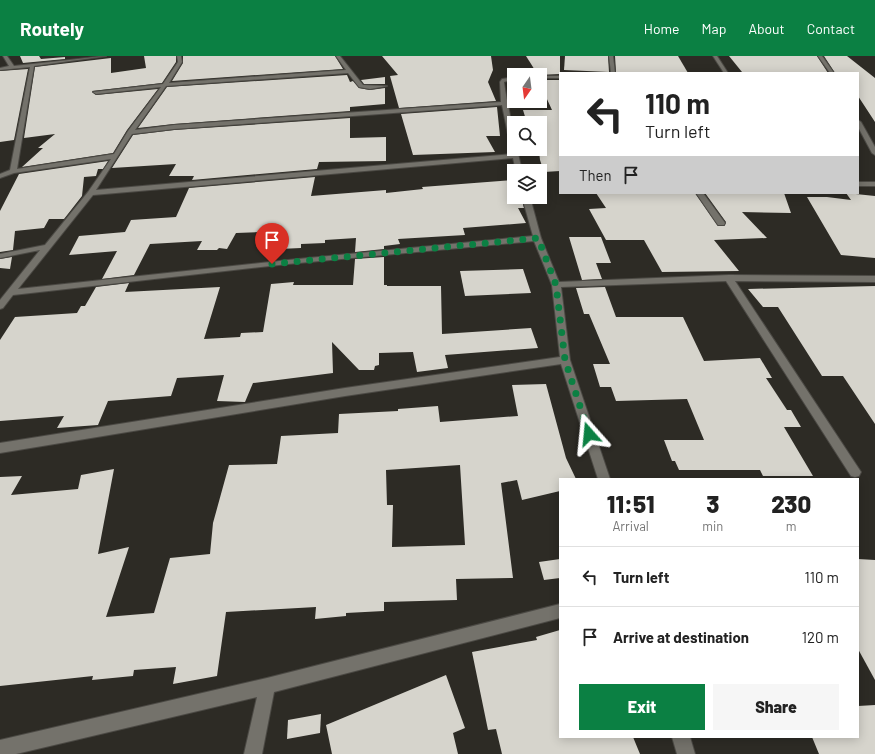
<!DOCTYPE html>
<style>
body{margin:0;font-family:Barlow,sans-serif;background:#f6f6f6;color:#222;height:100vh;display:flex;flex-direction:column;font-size:15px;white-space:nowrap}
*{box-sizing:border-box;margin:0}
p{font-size:13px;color:#767676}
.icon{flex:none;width:22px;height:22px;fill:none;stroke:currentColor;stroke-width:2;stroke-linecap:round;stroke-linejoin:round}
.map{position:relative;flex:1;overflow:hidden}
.drawer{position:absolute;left:559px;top:422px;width:300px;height:260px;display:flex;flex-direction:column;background:#fff;border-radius:0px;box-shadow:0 2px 10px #0003}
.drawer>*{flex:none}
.hud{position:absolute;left:559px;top:16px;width:300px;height:122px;border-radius:0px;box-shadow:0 2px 10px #0003;background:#fff;color:#222;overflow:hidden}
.needle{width:26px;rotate:194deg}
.controls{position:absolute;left:507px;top:12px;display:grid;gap:8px}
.controls a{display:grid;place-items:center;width:40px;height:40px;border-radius:0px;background:#fff;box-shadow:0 2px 10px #0003;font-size:20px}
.pin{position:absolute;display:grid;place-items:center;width:34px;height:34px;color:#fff;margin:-41px -17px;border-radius:50% 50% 50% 0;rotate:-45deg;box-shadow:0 0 4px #0007}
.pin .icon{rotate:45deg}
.me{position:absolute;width:44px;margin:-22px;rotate:342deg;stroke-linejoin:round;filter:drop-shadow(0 0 3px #0008)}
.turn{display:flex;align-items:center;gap:14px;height:84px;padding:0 20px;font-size:18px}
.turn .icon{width:52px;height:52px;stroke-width:2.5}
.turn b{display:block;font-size:28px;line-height:34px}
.then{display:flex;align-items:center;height:38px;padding:0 20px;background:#0003;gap:8px;font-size:15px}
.eta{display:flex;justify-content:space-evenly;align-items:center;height:68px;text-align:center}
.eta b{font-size:24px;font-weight:800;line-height:28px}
.button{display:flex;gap:8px;margin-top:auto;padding:8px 20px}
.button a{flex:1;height:46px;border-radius:0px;background:#0b8043;color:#fff;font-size:16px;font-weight:800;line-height:46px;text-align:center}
.button a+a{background:#f6f6f6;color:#222}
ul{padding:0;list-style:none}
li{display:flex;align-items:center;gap:12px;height:60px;padding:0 20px;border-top:1px solid #e0e0e0}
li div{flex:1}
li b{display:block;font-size:15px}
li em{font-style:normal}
header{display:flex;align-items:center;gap:24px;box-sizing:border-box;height:56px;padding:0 20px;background:#0b8043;color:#fff}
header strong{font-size:19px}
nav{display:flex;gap:22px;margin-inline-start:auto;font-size:14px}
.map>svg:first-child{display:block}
</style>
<header>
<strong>Routely</strong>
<nav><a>Home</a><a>Map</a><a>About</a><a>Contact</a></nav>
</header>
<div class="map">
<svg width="875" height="698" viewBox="0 0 875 698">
<rect width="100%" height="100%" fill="#2d2b25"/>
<g fill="#d6d4cc" fill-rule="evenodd">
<polygon points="20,0 39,0 41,3 65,1 65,3 23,7"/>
<polygon points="144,0 176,0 176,6 162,27 92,35 96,39 158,33 127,74 113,97 22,111 43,92 38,92 55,78 24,82 35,11 111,2 111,17 146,12"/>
<polygon points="183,0 335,0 343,13 172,25 183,7"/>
<polygon points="382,0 491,0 493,14 488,26 496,45 399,52 390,20 398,19"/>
<polygon points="526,0 560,0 560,18 538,19"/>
<polygon points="565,0 608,0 609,16 564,14"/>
<polygon points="615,0 678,0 688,17 616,16"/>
<polygon points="729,0 817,0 828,17 742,16"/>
<polygon points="824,0 847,0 875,22 875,66 858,40 858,17 835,17"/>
<polygon points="28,13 14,84 0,86 0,15"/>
<polygon points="347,19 350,26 353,25 359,32 370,34 385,32 385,48 350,51 350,55 174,68 138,72 167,31"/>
<polygon points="385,21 385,28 364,28 361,24"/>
<polygon points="540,24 560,24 560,115 544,116 540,104 539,95 536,93 540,93 540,67 527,67 523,54 552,54 540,28"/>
<polygon points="497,51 500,80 486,80 495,96 413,99 401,58"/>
<polygon points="350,62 350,82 386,81 386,105 319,106 317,113 192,124 194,120 169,120 176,108 112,112 133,79 174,74"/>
<polygon points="108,105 103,113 98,113 96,120 84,121 82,140 64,163 49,163 44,172 15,175 13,194 0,196 0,155 19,118"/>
<polygon points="315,121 311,140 386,134 386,137 423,133 422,131 514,124 514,141 521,141 524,152 518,152 526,167 463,172 465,179 398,183 400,188 384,190 384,193 355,196 356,182 325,184 325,187 301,188 301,192 279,193 283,175 236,177 227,193 219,192 217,194 197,194 202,185 150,188 134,219 102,223 117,195 69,199 79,180 125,176 131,164 176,161 189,132"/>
<polygon points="596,137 695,137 718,170 724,170 726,166 705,137 784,137 791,157 742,156 767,182 714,184 739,215 662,216 644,184 606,184 589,153 606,152"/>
<polygon points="846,137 875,140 875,202 841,199 807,141 827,141 851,144"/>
<polygon points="569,181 601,181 611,207 596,207 602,223 582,224"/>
<polygon points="12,201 10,213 0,212 0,203"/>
<polygon points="384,201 384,229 387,229 387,230 441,230 442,278 531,272 538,292 445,299 448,312 417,316 413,296 379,297 379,309 375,310 374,314 359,314 332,286 333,317 253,327 245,346 217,345 224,319 177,322 171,340 108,345 98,369 57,372 64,360 0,365 0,284 15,261 77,257 81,250 85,250 96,231 129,227 125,236 220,231 204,283 240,281 241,277 263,276 271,228 294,226 293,229 353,229 355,203"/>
<polygon points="523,213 531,237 465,240 460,215"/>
<polygon points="875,230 875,368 843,320 822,320 778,251 763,251 748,233"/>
<polygon points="605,231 616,261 683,261 704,305 760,302 772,322 766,322 787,354 791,354 801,371 784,371 813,420 763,420 760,414 679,414 675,405 672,405 664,384 704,384 687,343 616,345 611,331 600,331 593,308 610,308 589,258 584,258 576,232"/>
<path d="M546,328L566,402L576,423H560V435L522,444L517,424L501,427L513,522L456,523L457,544L384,546V555L346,557V560L315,563L316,551L226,556L217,620L173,628L176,611L134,614L133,620L92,624L93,620L0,630V421L22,420L11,439L78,433L81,419L114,413L98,498L129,491L106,561L154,557L170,502L210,498L213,467L229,409L277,408L281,380L338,377L339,358L398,355V353L438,350L440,366L518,360L512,329ZM460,409L465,489L392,491L393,449H387L386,414Z"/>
<polygon points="560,503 560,522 544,524 539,506"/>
<polygon points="858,503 875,504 875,624 858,593"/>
<polygon points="560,574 560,681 633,681 640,698 502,698 496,673 488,674 472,596 537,584 536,581"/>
<polygon points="446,619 465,672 453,677 458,698 332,698 326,669"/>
<polygon points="875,649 875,698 819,698 812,681 858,681 858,650"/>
<polygon points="321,658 320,677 287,683 288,664"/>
</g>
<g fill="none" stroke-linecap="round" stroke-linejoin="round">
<g stroke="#4b4944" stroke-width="2">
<g id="minor">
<path d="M3,0H7L14,10L106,0L34,10L17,113L114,98L128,75L161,31L96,38L93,36L163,28L178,6L177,0H181L182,6L169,27L346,14L336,0H340L363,29L387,30L370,33L359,31L348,17L166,30L135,74L174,69L501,46L500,26L502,23L514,21V23L504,26C507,49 514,71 514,93H517L522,115H516L513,102L93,139L18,233L288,204L533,180L522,141H530L541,182L559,226L729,219L875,220V226L735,225L861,416L859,420L855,421L851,420L726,225L561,231L570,304L610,423H598L561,308L345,340L0,397V387L345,332L560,301L552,229L534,185L288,208L13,239L3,252L0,253V244L40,194L0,202V198L45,189L88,136L111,103L14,117L0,122V118L10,114L30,11L0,14V12L9,10ZM502,49L512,98L96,134L132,78L174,73Z"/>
<polygon points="609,0 613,0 615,17 611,17"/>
<polygon points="713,0 717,0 728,17 724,17"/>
<polygon points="818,0 822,0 834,17 830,17"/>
<rect x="540" y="20" width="20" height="2"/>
<polygon points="858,64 861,66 875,91 875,99 872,97 858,71"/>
<rect x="858" y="126" width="17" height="4"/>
<polygon points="696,137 703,137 725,167 724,169 718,169"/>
<polygon points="560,548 560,562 274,636 262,698 244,698 257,641 16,698 0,698 0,684 267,622"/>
<polygon points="672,681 690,681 695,698 677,698"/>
</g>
</g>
<use href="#minor" fill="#74726b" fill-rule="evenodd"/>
</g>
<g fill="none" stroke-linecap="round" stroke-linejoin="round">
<polyline stroke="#0b8043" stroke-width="7" stroke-dasharray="0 12.6" points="272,208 538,182 556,229 565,304 589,378"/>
</g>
</svg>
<div class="controls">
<a><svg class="needle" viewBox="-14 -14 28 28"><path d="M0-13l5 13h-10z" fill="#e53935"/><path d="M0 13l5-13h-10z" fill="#767676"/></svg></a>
<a><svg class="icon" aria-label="search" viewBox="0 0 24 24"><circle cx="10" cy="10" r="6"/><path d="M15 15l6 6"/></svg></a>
<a><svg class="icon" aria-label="layers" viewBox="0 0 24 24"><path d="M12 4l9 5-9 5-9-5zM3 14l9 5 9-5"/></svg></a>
</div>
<div class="pin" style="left:272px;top:208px;background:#d93025"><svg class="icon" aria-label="arrive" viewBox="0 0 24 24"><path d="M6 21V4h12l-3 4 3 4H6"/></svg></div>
<svg class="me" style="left:589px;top:378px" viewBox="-20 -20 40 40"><path d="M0-17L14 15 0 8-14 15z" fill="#0b8043" stroke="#fff" stroke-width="4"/></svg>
<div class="hud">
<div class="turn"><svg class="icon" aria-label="left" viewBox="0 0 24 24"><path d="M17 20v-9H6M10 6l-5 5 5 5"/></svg><div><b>110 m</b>Turn left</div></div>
<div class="then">Then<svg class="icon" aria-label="arrive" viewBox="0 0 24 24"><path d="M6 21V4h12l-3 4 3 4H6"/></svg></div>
</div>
<section class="drawer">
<div class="eta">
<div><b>11:51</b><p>Arrival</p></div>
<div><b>3</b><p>min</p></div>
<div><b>230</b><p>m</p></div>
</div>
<ul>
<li><svg class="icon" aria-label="left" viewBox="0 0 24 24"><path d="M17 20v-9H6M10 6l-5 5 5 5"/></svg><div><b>Turn left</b></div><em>110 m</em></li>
<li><svg class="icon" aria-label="arrive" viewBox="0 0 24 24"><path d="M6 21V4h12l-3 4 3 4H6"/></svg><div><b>Arrive at destination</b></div><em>120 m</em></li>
</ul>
<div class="button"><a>Exit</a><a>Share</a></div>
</section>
</div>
